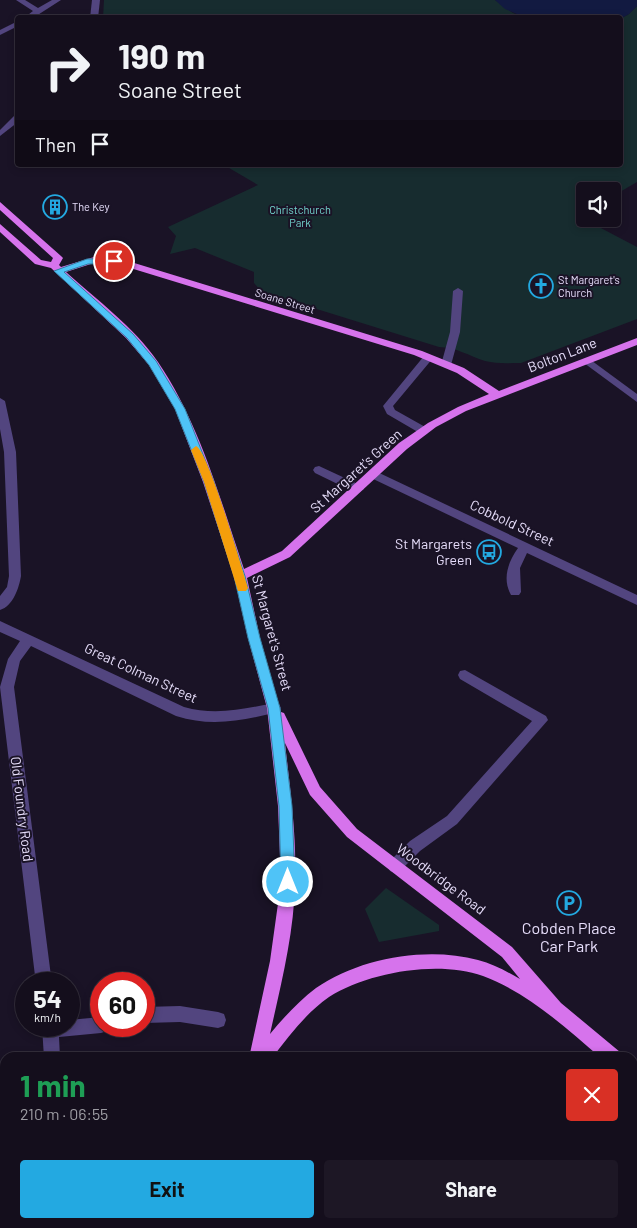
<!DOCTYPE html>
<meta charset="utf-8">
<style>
body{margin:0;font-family:Barlow,sans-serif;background:#1d1725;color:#f1f3f6;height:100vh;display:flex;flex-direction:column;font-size:19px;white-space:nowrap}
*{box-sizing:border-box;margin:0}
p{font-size:16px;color:#9d9ca3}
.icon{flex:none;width:28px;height:28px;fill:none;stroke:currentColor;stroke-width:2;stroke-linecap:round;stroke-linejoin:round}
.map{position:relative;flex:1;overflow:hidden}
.side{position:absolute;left:0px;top:1052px;width:638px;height:176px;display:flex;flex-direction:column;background:#140e1c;border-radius:15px 15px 0 0;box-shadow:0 2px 8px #0003,0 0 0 1px #332e3b}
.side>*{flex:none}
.banner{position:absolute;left:15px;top:15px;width:608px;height:152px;border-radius:5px;box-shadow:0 2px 8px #0003,0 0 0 1px #332e3b;background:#140e1c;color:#f1f3f6;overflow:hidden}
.tools{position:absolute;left:576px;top:182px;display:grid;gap:10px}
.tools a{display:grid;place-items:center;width:45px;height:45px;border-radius:5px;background:#140e1c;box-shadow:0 2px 8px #0003,0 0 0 1px #332e3b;font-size:25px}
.speed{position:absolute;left:15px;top:972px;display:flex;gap:10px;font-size:25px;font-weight:700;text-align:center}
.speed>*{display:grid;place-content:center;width:65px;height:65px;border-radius:50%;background:#140e1c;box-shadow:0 2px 8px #0003,0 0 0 1px #332e3b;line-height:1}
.speed small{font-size:12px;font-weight:400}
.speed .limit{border:8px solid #d22;background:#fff;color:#111}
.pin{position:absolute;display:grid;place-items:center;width:42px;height:42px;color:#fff;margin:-21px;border:2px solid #fff;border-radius:50%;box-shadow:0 1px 5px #0007}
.me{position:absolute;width:55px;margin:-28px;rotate:0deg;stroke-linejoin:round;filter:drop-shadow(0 0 4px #0008)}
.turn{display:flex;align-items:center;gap:18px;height:105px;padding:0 20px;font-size:22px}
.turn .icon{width:65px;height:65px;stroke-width:2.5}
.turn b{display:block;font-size:35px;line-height:42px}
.then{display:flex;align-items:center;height:48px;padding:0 20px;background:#0003;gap:10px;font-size:19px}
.round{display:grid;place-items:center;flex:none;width:52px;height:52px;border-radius:5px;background:#1d1725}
.summary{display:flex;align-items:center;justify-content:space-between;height:85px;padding:0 20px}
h1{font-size:30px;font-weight:700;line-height:38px;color:#1e9e55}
.primary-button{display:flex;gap:10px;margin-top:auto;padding:10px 20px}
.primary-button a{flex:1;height:58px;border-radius:5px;background:#23a9e1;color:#111;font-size:20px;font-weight:700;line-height:58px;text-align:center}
.primary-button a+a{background:#1d1725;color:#f1f3f6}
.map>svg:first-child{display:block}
</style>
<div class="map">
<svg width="637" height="1228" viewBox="0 0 637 1228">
<rect width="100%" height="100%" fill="#1a1326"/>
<g fill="#172c2f">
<polygon points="104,0 495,0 513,13 524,17 103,18"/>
<path d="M637,6V182L613,196L612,191H585V212L578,216L637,247V319L521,363C509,363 497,364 485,361C469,356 456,347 439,347L262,292L254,283V272L195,248L170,254L176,236L168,227L258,185L224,165H620V19L629,14Z"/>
<polygon points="386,888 439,925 439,931 379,942 365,909"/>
</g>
<polygon fill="#121a41" points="495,0 637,0 637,6 629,14 620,19 524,17 505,9"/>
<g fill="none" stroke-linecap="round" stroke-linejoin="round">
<g fill="#52457f" fill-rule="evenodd">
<polygon points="16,0 25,0 38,8 52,0 61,0 33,18 24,18 33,11"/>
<polygon points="92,0 100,0 98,18 90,18"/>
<polygon points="18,21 18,26 0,35 0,30"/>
<polygon points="15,115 18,115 18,122 0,136 0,130"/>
<polygon points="458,288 463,291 460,332 451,365 446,368 441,365 450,332 453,291"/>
<polygon points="428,355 433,358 393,406 395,410 427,428 428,431 427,434 423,435 387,414 383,406 424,356"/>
<polygon points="588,358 637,394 637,402 584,363 583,361 584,359"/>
<path d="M0,398L5,401L16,452L21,576C19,588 13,606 0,610V596L7,587L9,576L4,452L0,429Z"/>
<polygon points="319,466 362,486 364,489 358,493 354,492 315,473 313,470 315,467"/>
<path d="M373,470L637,595V605L527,553L520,568L521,592L519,595H511C502,579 508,562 518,548L369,477L367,474L369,471Z"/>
<path d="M0,621L184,707C215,716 244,709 274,703L279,704L281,708L279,712L274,713C241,721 210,727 176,716L31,646L20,661L14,687L52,984H36L0,687L8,659L20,641L0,632Z"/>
<polygon points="465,670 546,716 548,720 457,824 420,851 400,871 395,873 390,871 388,866 390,861 410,841 447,816 532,721 460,679 458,675 460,671"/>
<polygon points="180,1006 218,1012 224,1014 226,1020 224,1026 218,1028 180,1022 144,1023 144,1007"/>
<polygon points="101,1017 101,1026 109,1026 107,1031 101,1033 59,1037 60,1058 44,1058 42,1026 69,1026 69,1020"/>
<rect x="51" y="1224" width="18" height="4"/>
</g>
<g fill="#d673ec" fill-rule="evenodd">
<path d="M0,202L61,256L63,258L59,265L61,267L94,257L131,262L422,351L464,368L499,391L637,338V345L466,411L436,427L407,449L290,557L247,578L260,638L281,712L284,713L320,787L357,829L512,947L561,1003L620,1052L622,1058H601C565,1027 528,993 483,976C438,960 369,972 329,997C306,1013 289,1036 272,1058H249L270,961L281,882L278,806L267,708L248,638L234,576L203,482L175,409L149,365L126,338L51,268L35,264L0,232V224L41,260L51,262L53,258L0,210ZM94,263L127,267L414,355L457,373L489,394L458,407L428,423L399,443L282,551L244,569C220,499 200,424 158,362C134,327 97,300 66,272ZM285,743L310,795L347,837L502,957L520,979C506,971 493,964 478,960C427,946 359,958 316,988C299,1001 284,1017 270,1034C281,984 294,934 295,883C297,837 290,789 285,743Z"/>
<polygon points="632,1065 637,1067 637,1084 632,1082"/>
<polygon points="202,1224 220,1224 219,1228 201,1228"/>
</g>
</g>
<polygon fill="#4fc3f7" stroke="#337fa1" points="87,259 114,258 118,261 114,264 88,264 64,272 133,334 156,361 185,409 214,482 245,576 260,638 280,708 292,806 295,882 293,887 288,889 283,887 281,882 279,806 268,708 248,638 234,576 204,482 175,409 149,365 127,338 54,271"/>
<path fill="#f59e0b" d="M196,446C208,450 242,569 248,588L246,591H238L237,588L204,482L191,450Z"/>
<defs>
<g id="building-ring" transform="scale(1.25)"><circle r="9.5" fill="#1a1326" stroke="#23a9e1" stroke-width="1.5"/><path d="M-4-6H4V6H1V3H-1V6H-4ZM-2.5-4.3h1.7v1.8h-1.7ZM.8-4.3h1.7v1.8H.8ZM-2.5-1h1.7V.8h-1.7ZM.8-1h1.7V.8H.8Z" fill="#23a9e1"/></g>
<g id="church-ring" transform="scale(1.25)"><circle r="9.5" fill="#1a1326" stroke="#23a9e1" stroke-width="1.5"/><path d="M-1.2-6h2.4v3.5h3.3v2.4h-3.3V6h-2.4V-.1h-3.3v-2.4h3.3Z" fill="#23a9e1"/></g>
<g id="bus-ring" transform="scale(1.25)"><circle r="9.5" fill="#1a1326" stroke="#23a9e1" stroke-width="1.5"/><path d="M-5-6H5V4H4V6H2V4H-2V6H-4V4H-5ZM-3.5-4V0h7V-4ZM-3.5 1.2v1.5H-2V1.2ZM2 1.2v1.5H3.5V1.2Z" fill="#23a9e1"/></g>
<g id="parking-ring" transform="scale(1.25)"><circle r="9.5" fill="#1a1326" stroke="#23a9e1" stroke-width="1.5"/><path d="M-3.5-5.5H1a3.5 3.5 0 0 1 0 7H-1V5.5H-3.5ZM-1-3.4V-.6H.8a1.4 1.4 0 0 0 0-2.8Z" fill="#23a9e1"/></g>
</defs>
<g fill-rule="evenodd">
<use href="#building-ring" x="55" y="207"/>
<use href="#church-ring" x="541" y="286"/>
<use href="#bus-ring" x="489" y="552"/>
<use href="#parking-ring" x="569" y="903"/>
</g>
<g text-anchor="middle" stroke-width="4" stroke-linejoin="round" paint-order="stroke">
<g font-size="11" fill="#e6ddfa" stroke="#1a1326" text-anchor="start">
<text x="72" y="211">The Key</text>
<text x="558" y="284">St Margaret's<tspan x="558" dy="13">Church</tspan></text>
</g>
<g font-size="11" fill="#72d2cc" stroke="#1a1326">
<text x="300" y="214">Christchurch<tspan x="300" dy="13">Park</tspan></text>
</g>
<g font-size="11" fill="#e6ddfa" stroke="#1a1326">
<text transform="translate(285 301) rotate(17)" y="4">Soane Street</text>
</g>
<g font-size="14" fill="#e6ddfa" stroke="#1a1326">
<text transform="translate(562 355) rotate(-21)" y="5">Bolton Lane</text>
<text transform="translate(356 471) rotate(-42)" y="5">St Margaret's Green</text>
<text transform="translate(512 523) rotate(25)" y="5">Cobbold Street</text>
<text transform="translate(272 633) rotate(75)" y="5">St Margaret's Street</text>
<text transform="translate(141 673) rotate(25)" y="5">Great Colman Street</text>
<text transform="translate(22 809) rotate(83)" y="5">Old Foundry Road</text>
<text transform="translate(441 879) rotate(37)" y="5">Woodbridge Road</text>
</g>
<g font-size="14" fill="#e6ddfa" stroke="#1a1326" text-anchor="end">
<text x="472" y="549">St Margarets<tspan x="472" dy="16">Green</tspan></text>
</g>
<g font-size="16" fill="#e6ddfa" stroke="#1a1326">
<text x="569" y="934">Cobden Place<tspan x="569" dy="18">Car Park</tspan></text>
</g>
</g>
</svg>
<div class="tools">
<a><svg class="icon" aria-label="sound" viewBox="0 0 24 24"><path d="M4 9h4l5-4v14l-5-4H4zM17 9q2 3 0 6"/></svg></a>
</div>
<div class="speed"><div>54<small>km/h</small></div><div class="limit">60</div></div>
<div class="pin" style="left:114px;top:261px;background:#d93025"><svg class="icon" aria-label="arrive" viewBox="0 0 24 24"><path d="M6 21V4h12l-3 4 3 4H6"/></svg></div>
<svg class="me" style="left:288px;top:882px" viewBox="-20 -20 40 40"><circle r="17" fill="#4fc3f7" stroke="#fff" stroke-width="3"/><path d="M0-11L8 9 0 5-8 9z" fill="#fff"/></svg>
<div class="banner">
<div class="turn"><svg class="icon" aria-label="right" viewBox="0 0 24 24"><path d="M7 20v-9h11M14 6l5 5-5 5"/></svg><div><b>190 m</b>Soane Street</div></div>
<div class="then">Then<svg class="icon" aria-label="arrive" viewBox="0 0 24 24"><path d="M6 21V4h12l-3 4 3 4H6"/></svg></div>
</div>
<section class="side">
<div class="summary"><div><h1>1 min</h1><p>210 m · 06:55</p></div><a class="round" style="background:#d93025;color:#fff"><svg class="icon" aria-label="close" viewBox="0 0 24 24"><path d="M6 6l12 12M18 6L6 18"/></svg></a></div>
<div class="primary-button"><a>Exit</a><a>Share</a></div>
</section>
</div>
